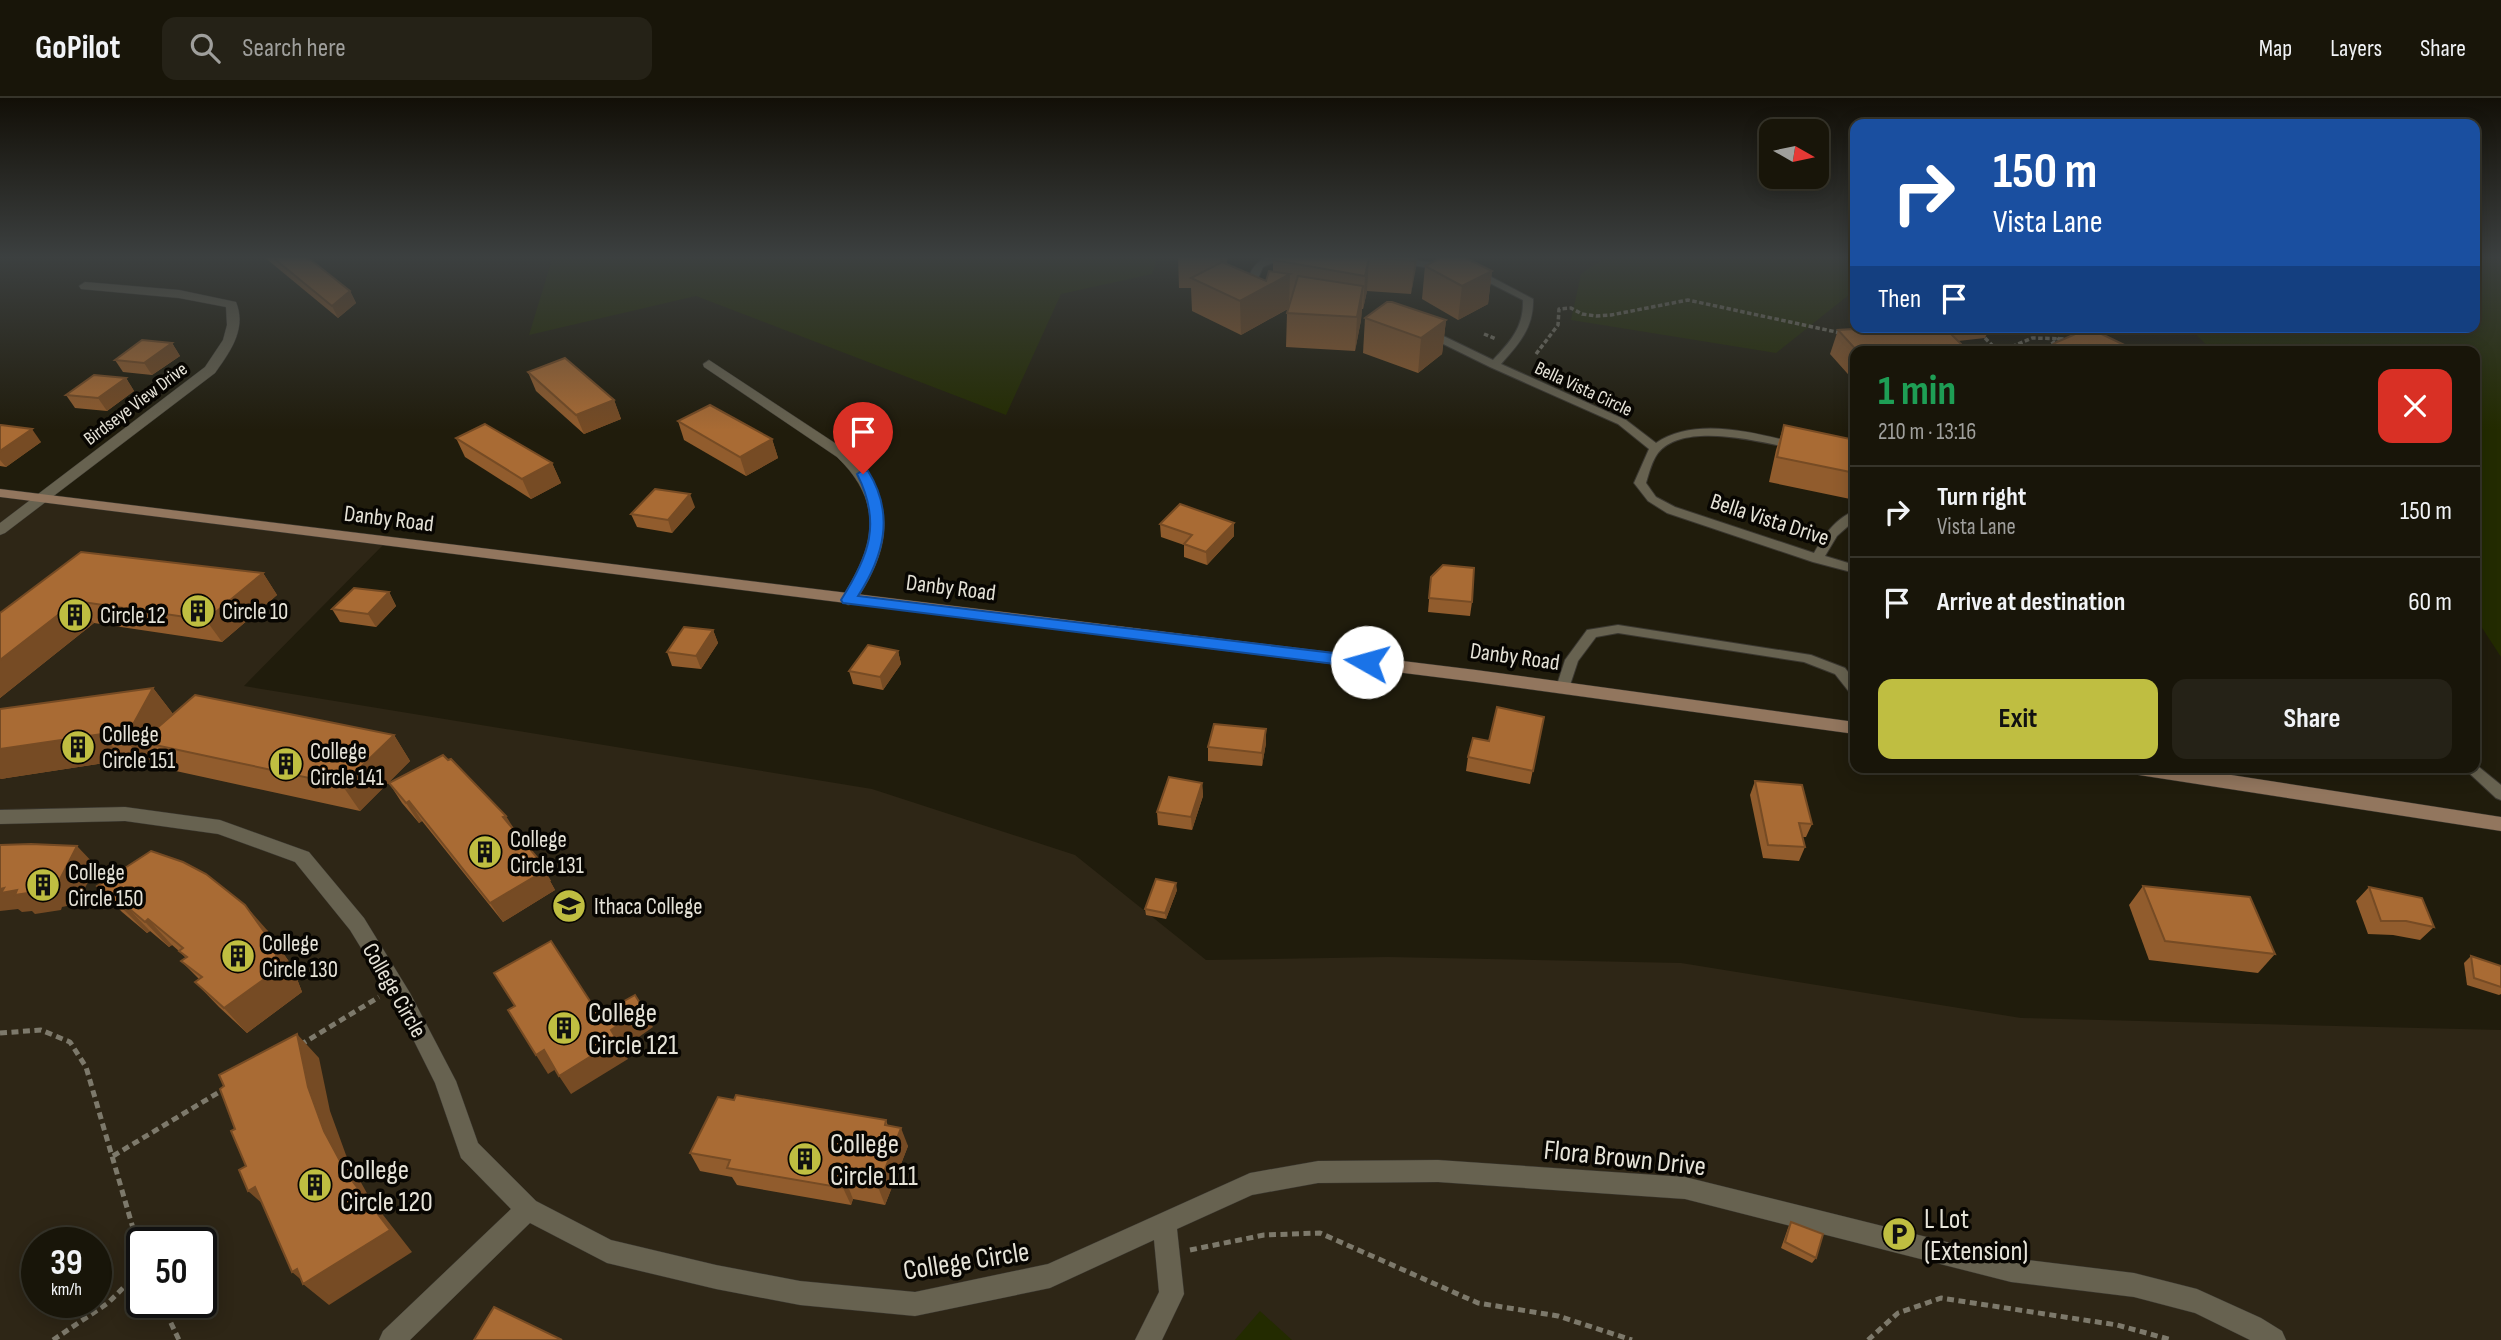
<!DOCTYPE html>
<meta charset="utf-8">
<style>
body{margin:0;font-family:"Sofia Sans Condensed",sans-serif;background:#252217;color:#f1f3f6;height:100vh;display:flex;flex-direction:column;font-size:26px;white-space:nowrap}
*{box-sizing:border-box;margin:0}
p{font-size:23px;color:#9f9f9c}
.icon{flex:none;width:38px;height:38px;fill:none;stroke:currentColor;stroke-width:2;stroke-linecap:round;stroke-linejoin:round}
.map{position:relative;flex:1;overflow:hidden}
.sheet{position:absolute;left:1850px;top:248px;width:630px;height:427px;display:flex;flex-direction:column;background:#181509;border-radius:14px;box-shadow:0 4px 18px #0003,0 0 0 2px #36342a}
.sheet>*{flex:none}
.top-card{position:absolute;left:1850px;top:21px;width:630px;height:214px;border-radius:14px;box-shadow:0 4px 18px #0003,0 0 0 2px #36342a;background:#1a4fa0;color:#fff;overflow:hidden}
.needle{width:46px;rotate:99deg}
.controls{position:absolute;left:1759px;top:21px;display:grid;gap:14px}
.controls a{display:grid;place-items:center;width:70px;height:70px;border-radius:14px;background:#181509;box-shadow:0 4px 18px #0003,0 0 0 2px #36342a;font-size:35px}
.speed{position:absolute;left:21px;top:1129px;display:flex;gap:14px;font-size:35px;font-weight:700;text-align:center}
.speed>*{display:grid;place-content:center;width:91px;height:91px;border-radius:50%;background:#181509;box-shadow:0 4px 18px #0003,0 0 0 2px #36342a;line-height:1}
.speed small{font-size:18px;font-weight:400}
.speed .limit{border:4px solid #111;border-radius:10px;background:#fff;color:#111}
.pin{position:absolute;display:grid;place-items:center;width:60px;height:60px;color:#fff;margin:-72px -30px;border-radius:50% 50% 50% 0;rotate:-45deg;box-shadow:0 0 7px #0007}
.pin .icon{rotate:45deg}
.me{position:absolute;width:77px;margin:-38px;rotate:277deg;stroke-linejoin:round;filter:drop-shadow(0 0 5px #0008)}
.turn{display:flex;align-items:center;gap:24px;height:147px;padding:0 28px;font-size:32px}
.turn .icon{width:91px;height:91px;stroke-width:2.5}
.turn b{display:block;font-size:49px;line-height:60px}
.then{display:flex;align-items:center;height:66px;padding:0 28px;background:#0003;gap:14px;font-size:26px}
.round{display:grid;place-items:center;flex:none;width:74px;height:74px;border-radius:14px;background:#252217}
.headline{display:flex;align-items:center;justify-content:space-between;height:119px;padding:0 28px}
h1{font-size:42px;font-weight:700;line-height:52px;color:#1e9e55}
.button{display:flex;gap:14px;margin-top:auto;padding:14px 28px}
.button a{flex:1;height:80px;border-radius:14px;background:#bfbe41;color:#111;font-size:28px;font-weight:700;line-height:80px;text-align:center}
.button a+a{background:#252217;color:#f1f3f6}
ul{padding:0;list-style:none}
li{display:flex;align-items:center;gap:21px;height:91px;padding:0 28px;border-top:2px solid #36342a}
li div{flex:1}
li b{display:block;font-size:26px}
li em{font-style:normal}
header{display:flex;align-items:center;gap:42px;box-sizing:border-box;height:98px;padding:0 35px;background:#181509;border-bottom:2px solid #36342a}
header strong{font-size:33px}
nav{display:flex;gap:38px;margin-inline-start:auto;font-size:24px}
.search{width:490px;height:63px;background:#252217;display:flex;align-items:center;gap:18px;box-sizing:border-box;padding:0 24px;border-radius:14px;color:#9f9f9c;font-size:26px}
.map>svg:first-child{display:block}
</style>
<header>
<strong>GoPilot</strong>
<div class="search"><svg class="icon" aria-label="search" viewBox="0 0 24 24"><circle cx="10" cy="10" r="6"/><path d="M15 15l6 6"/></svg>Search here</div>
<nav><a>Map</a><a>Layers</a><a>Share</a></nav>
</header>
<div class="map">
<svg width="2501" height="1242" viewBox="0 0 2501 1242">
<rect width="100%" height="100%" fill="#201c0c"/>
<path fill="#2e2616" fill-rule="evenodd" d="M0,395L386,444L244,588L872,691L1075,757L1206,862L1388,859L1681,865L2021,920L2501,932V1242H0ZM37,1144H96V1204H37ZM142,1144H201V1204H142Z"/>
<g fill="#232b00">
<polygon points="553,158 1158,158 1152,176 1061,196 1006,317 696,198 529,237"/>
<polygon points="1607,158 1855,158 1855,192 1776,255 1571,222 1581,176"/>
<polygon points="2475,158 2501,158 2501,559 2475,519 2474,254 2213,254 2189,229 2474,229"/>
<polygon points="1260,1213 1292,1242 1235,1242"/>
</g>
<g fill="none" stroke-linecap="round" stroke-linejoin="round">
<g stroke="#3a3730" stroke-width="2">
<g id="lane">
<path d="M1270,158H1288L1263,169L1257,183L1258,194L1248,192C1246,176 1255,163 1270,158Z"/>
<polygon points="1399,160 1445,166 1450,169 1445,172 1396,165 1394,163"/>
<path d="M1472,172H1478L1533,201C1534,229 1519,246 1501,266L1626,322L1656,345C1695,318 1757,335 1799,346L1801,348L1795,351C1761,344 1684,323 1658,355C1652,363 1649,375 1646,385L1656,399L1675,409L1814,455C1824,438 1835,420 1855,413V422L1837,438L1825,458L1855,467V475L1813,464L1667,415L1648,403L1634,385L1649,351L1618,326L1490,269L1423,236V232H1431L1493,262C1510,244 1524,229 1523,202L1472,176Z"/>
<polygon points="1618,527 1811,557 1845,570 1855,583 1855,597 1850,595 1835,576 1804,564 1618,535 1596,539 1578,563 1568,593 1558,593 1556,590 1565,562 1587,532"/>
<polygon points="2474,665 2501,687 2501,702 2496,700 2468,674 2466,670 2474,670"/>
</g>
</g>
<g stroke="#3a3730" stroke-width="1">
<g id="street">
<path d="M85,184L179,192L236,204C247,231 230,254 215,275L5,435L0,437V425L205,269L223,242L227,227L226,209L179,200L81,191L79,188Z"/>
<path d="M709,262L847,353C899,403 892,449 854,506L848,507L840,502C874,450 886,406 837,359L704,269L703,266Z"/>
<polygon points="125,709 220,722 309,754 364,820 410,895 456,983 478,1045 536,1103 611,1142 716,1167 800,1183 915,1194 1048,1166 1250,1075 1318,1063 1438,1062 1685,1079 2011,1160 2134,1175 2197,1191 2261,1220 2282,1233 2286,1242 2250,1242 2195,1215 2134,1199 2011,1184 1685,1101 1438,1084 1318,1085 1252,1097 1177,1131 1184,1196 1162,1242 1135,1242 1159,1194 1154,1142 1050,1190 915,1218 800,1207 716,1191 607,1165 530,1125 410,1242 379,1242 383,1233 511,1111 461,1060 435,985 396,907 350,832 295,764 218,736 125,723 0,726 0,712"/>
</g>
</g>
<g stroke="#3a3730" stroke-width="1">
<g id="secondary">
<polygon points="0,391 1476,572 1855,624 1855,636 1476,584 0,399"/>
<polygon points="2130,670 2186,670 2501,719 2501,733 2139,677 2133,675"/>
</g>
</g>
<g stroke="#7d796b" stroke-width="3.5" stroke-dasharray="4.5 2.5" stroke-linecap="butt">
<polyline points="1484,236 1496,241"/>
<polyline points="1985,240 1999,254"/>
<polyline points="1999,254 2032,240 2068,241"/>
<polyline points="2040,254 2060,240"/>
<polyline points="1536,256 1558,227 1559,211 1571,210 1582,216 1596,218 1611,217 1688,202 1841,235"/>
</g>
<g stroke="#7d796b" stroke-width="5" stroke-dasharray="7 4.5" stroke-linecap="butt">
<polyline points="0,935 41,932 70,944 86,969 142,1161"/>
<polyline points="300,947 379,899"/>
<polyline points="113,1058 226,990"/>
<polyline points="1190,1152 1264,1137 1320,1135 1478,1205 1558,1218 1632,1242"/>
<polyline points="161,1204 179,1242"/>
<polyline points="53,1242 108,1205 142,1171"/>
<polyline points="1868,1242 1898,1215 1941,1200 2117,1227 2172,1242"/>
</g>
<use href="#lane" fill="#676250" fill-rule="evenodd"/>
<use href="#street" fill="#676250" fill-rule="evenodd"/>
<use href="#secondary" fill="#92765e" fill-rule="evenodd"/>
</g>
<g fill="#915c2d">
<polygon points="263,158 301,158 350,193 356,205 338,220"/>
<polygon points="1178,158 1228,158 1226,166 1266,183 1273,173 1273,162 1417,158 1411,196 1367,193 1363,211 1362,211 1361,222 1355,253 1286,249 1287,215 1288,211 1241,237 1192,213 1191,190 1179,190"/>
<polygon points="1425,168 1492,173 1488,206 1458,222 1422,201"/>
<polygon points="1365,220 1446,222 1442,256 1418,275 1363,255"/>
<polygon points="1889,229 1990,229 1985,240 1958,243 1969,254 1855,254 1855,284 1830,256 1838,232"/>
<polygon points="172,245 180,258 152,277 123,274 115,262"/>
<polygon points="528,274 614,302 621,321 584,336 536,293"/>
<polygon points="126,280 134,293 107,313 75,310 66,297"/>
<polygon points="678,323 772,341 778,360 746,378 684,342"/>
<polygon points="0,327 41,344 6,369 0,368"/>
<polygon points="1784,327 1855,342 1855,402 1769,384 1776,352"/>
<polygon points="456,340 552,365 561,385 531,401 465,359"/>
<polygon points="695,409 672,435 637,429 631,416"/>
<polygon points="1160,426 1234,438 1207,467 1184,459 1184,447 1161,439"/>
<polygon points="81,454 263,475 277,497 222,544 94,525 0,600 0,515"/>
<polygon points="1431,479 1472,504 1470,518 1428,514"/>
<polygon points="389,494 396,508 376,529 340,524 332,511"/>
<polygon points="713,532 718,545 701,571 672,568 667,554"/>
<polygon points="898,553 901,566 883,592 853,586 849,573"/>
<polygon points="153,590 173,616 394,637 410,663 360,713 162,670 152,657 146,667 124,662 0,681"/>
<polygon points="1544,619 1530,686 1466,673 1468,659 1489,643"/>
<polygon points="1266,645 1262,668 1208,663 1208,649"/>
<polygon points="1755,683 1812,726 1806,739 1802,739 1805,749 1799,763 1763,760 1750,697"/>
<polygon points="389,685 517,735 551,783 550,783 555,792 503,824 422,723 419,725 402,705"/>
<polygon points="1202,685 1203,698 1192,732 1158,727 1157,714"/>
<polygon points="97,788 267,832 292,868 302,894 247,935 219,909 195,884 199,881 181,863 186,860 179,853 172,847 169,849 150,833 147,835 122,814"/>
<polygon points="2143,788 2275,856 2258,875 2149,862 2129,807"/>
<polygon points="2369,789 2434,829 2420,842 2393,837 2368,836 2356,803"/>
<polygon points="1177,792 1166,821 1146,817 1145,811"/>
<polygon points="2471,858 2501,868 2501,896 2499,897 2467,887 2464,865"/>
<polygon points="734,1002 886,1022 888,1028 908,1048 885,1107 853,1101 851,1107 737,1087 732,1079 700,1073 690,1055"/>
<polygon points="1791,1124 1816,1160 1812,1165 1781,1150 1788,1130"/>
</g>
<g fill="#764b24">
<polygon points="1220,158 1228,158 1221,190"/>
<polygon points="1415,158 1417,158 1416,170 1411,196"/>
<polygon points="1369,160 1367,193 1363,211 1365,178"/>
<polygon points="1492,173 1488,206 1458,222 1462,188"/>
<polygon points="1290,176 1289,210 1241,237 1240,203"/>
<polygon points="1363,188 1361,222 1355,253 1357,219"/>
<polygon points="350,193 356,205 338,220 332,208"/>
<polygon points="1446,222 1442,256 1418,275 1421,240"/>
<polygon points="172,245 180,258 152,277 144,265"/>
<polygon points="126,280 134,293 107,313 98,300"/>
<polygon points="614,302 621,321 584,336 576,317"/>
<polygon points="32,331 41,344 6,369 0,362 0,353"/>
<polygon points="772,341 778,360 746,378 740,359"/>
<polygon points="552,365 561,385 531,401 522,381"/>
<polygon points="690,396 695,409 672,435 668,422"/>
<polygon points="1234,425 1234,438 1207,467 1206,454"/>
<polygon points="263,475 277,497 222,544 206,522"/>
<polygon points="389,494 396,508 376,529 368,516"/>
<polygon points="76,503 94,525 0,600 0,562"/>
<polygon points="713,532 718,545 701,571 696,558"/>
<polygon points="898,553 901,566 883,592 880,579"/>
<polygon points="153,590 173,616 141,644 152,657 146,667 125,641"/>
<polygon points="1266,631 1266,645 1262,668 1262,655"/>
<polygon points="102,636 124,662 0,681 0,651"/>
<polygon points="394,637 410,663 360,713 342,687"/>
<polygon points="1202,685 1203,698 1192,732 1191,719"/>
<polygon points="409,703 422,723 419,725 406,705"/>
<polygon points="506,718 518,737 503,719"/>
<polygon points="77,748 96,768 77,806 62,809 61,812 35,816 32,813 22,814 18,811 0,813 0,791 4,790 17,792 43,789"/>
<polygon points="540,763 551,783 550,783 555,792 503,824 490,805"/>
<polygon points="1176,785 1177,792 1166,821 1165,815"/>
<polygon points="245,807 267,832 292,868 302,894 247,935 224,910"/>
<polygon points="126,808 150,833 147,835 122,810"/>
<polygon points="148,821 172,847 169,849 145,824"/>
<polygon points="643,910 653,929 622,951 628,961 571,996 559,978 611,932"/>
<polygon points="297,936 319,960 330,1013 346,1057 369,1099 412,1154 329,1207 303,1186 305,1185 292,1174 324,1033 308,989"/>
<polygon points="544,952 556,971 548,976 536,957"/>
<polygon points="901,1030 908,1048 885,1107 878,1089"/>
<polygon points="846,1083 853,1101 851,1107 843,1090"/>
<polygon points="255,1089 274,1116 248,1093"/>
</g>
<g fill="#a96b34" stroke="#764b24" stroke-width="2">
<polygon points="271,158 301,158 311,162 350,193 332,208"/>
<polygon points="1274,158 1415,158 1414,163 1369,160 1365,178 1273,162"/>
<polygon points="1444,158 1462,158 1492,173 1462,188 1425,168"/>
<polygon points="1222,164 1266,183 1269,173 1290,176 1240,203 1191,180"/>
<polygon points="1298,178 1363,188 1357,219 1287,215"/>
<polygon points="1387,204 1392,204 1446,222 1421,240 1365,220"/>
<polygon points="1889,229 1944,229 1969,254 1858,254 1838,232"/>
<polygon points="1944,229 1976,229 1946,232"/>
<polygon points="2089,230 2139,254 2040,254 2057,244"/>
<polygon points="142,242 172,245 144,265 115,262"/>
<polygon points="565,260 614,302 576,317 528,274"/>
<polygon points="94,277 126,280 98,300 66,297"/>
<polygon points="710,307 772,341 740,359 678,323"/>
<polygon points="485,326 552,365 522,381 456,340"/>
<polygon points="0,327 1,327 32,331 0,353"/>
<polygon points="1784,327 1855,342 1855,375 1777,359"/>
<polygon points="655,391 690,396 668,422 631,416"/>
<polygon points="1180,406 1234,425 1206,454 1184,446 1192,437 1160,426"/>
<polygon points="81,454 263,475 206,522 76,503 0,562 0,515"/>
<polygon points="1443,467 1474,470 1472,504 1429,500 1431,479"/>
<polygon points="354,490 389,494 368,516 332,511"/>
<polygon points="684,529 713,532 696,558 667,554"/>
<polygon points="868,547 898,553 880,579 849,573"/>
<polygon points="153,590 125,641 102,636 0,651 0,611"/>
<polygon points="195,597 394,637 342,687 141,644"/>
<polygon points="1497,609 1544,619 1533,673 1468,659 1473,640 1489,643"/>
<polygon points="1214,626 1266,631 1262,655 1208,649"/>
<polygon points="443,657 448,662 451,661 506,718 503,719 540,763 537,765 544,773 490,805 409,703 406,705 389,685"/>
<polygon points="1169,679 1202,685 1191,719 1157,714"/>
<polygon points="1755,683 1802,687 1812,726 1799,725 1805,749 1768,747"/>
<polygon points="31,746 77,748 57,787 43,789 41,793 15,797 17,792 1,795 4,790 0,791 0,747"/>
<polygon points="151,753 183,764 206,776 245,807 270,842 281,869 224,910 195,884 202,879 181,863 187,859 179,853 183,850 148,821 145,824 126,808 122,810 97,788"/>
<polygon points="1156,781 1176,785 1165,815 1145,811"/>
<polygon points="2143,788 2250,799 2275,856 2165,843"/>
<polygon points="2369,789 2422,800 2434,829 2406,823 2381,823"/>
<polygon points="551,843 599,917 635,897 643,910 611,932 617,942 559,978 544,952 536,957 508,912 515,908 494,875"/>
<polygon points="2471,858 2501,868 2501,889 2474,880"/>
<polygon points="297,936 308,989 324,1033 347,1076 390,1132 303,1186 297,1171 292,1174 255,1089 248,1093 239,1072 246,1068 231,1033 235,1031 220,991 224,988 219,977"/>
<polygon points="736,997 886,1022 885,1027 901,1030 878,1089 846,1083 843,1090 727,1070 730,1062 690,1055 718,999 734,1002"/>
<polygon points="1791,1124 1823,1136 1816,1160 1785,1144"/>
<polygon points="494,1209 562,1242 474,1242"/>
</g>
<linearGradient id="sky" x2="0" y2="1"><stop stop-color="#120f07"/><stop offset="0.48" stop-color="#3c4040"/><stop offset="1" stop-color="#3c4040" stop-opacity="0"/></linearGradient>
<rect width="2501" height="332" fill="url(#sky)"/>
<path fill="#1a73e8" stroke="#114b97" stroke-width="2" d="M863,372L868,373C895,416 884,458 858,498L1367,559L1374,564L1367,570L843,505L841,502C869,458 882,425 857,376Z"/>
<defs>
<g id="building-disc" transform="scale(1.75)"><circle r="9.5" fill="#bfbe41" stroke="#080602"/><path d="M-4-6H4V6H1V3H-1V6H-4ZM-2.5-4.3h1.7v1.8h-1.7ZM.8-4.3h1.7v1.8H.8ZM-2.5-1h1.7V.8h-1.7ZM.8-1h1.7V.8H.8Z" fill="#111"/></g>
<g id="university-disc" transform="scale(1.75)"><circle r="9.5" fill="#bfbe41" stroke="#080602"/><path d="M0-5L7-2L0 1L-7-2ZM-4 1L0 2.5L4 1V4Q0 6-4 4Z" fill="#111"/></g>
<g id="parking-disc" transform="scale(1.75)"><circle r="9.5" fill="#bfbe41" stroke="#080602"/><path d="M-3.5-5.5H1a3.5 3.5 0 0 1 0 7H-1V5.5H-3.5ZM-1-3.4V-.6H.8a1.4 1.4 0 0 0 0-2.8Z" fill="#111"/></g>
</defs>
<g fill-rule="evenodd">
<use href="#building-disc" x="198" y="513"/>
<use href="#building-disc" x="75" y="517"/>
<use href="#building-disc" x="78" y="649"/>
<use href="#building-disc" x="286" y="666"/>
<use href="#building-disc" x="485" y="754"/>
<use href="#building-disc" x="43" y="787"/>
<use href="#university-disc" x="569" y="808"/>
<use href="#building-disc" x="238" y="858"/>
<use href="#building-disc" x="564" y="930"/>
<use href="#building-disc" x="805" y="1061"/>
<use href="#building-disc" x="315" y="1087"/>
<use href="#parking-disc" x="1899" y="1136"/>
</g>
<g text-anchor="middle" stroke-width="7" stroke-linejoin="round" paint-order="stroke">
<g font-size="19" fill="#e6e3d8" stroke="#080602">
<text transform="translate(1584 290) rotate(25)" y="7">Bella Vista Circle</text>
<text transform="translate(135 305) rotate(-37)" y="7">Birdseye View Drive</text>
</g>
<g font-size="23" fill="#e6e3d8" stroke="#080602">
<text transform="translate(389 420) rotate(7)" y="8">Danby Road</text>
<text transform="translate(1770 421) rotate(18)" y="8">Bella Vista Drive</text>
<text transform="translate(951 489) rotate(7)" y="8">Danby Road</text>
<text transform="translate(1515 558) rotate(8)" y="8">Danby Road</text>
<text transform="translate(395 892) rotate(60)" y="8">College Circle</text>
</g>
<g font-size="23" fill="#e6e3d8" stroke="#080602" text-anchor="start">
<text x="222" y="521">Circle 10</text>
<text x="100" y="525">Circle 12</text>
<text x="102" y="644">College<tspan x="102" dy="26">Circle 151</tspan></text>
<text x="310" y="661">College<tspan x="310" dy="26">Circle 141</tspan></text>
<text x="510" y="749">College<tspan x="510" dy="26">Circle 131</tspan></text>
<text x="68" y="782">College<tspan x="68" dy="26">Circle 150</tspan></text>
<text x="594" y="816">Ithaca College</text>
<text x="262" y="853">College<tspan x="262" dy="26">Circle 130</tspan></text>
</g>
<g font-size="28" fill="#e6e3d8" stroke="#080602" text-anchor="start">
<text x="588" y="924">College<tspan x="588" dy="32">Circle 121</tspan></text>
<text x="830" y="1055">College<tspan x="830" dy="32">Circle 111</tspan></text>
<text x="340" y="1081">College<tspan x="340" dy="32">Circle 120</tspan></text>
<text x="1924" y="1130">L Lot<tspan x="1924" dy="32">(Extension)</tspan></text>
</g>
<g font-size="28" fill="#e6e3d8" stroke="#080602">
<text transform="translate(1625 1059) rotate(6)" y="10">Flora Brown Drive</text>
<text transform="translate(966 1162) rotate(-9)" y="10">College Circle</text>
</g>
</g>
</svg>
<div class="controls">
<a><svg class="needle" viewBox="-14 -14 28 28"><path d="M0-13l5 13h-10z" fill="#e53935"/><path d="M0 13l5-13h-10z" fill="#9f9f9c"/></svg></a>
</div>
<div class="speed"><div>39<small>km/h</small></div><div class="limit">50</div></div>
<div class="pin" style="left:863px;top:376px;background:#d93025"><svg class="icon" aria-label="arrive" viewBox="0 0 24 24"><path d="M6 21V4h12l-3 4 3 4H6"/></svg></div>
<svg class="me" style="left:1367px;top:564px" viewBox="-20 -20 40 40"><circle r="19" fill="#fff"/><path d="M0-13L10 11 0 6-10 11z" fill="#1a73e8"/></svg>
<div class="top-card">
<div class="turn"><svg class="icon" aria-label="right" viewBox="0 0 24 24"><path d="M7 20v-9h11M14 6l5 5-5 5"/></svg><div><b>150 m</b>Vista Lane</div></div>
<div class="then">Then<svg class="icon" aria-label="arrive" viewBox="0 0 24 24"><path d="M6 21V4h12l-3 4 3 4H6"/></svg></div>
</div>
<section class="sheet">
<div class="headline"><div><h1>1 min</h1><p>210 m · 13:16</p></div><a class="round" style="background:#d93025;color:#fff"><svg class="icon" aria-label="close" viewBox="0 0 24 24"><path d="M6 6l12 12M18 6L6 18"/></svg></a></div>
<ul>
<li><svg class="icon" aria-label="right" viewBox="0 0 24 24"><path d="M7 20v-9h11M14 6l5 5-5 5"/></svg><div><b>Turn right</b><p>Vista Lane</p></div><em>150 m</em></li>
<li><svg class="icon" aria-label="arrive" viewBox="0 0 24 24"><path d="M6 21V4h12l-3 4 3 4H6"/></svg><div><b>Arrive at destination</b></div><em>60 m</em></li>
</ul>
<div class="button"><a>Exit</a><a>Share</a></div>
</section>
</div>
